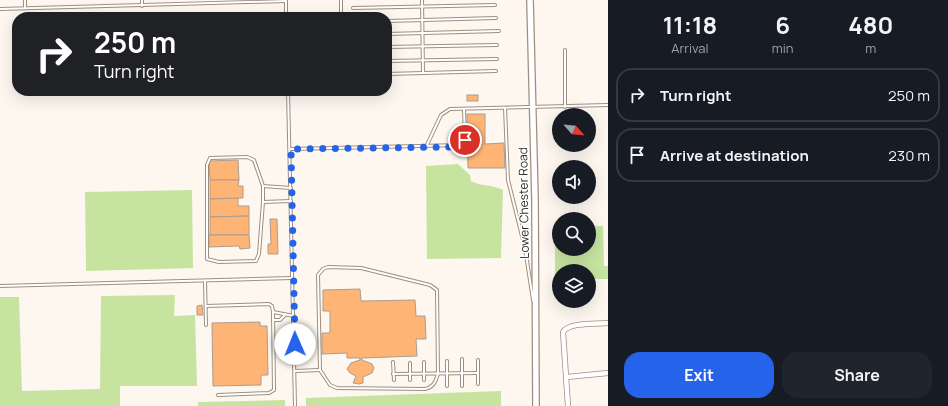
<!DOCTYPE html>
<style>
body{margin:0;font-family:Manrope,sans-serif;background:#20242c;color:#f1f3f6;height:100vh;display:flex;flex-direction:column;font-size:15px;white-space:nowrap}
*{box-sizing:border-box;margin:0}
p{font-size:13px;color:#9ea1a6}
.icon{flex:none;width:22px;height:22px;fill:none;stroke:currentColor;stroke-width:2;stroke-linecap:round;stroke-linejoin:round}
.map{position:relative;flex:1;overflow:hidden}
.side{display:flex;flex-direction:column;background:#171b24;width:340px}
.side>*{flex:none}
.top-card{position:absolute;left:12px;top:12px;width:380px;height:84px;border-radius:16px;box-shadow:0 4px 16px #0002;background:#202124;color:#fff;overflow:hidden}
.needle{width:26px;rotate:117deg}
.buttons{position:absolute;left:552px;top:108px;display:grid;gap:8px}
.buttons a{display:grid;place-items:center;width:44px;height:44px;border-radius:50%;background:#171b24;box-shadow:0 4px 16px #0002;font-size:20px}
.pin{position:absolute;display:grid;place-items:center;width:34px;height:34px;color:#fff;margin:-17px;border:2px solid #fff;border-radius:50%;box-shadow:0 1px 4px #0007}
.me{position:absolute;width:44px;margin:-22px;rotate:359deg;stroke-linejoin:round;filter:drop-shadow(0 0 3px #0008)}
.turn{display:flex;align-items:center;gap:14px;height:84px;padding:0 16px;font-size:18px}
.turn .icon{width:52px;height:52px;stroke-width:2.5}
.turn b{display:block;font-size:28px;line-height:34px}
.eta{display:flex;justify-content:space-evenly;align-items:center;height:68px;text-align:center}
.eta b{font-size:24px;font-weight:700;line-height:28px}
.primary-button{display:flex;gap:8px;margin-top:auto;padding:8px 16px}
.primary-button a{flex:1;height:46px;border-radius:16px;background:#2563eb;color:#fff;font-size:16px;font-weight:700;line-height:46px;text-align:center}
.primary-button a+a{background:#20242c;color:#f1f3f6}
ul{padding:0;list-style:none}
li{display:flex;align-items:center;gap:12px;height:54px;margin:0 8px 6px;padding:0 8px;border:2px solid #363941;border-radius:16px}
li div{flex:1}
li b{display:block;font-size:15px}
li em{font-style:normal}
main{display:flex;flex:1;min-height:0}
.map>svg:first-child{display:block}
</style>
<main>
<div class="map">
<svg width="608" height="406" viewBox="0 0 608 406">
<rect width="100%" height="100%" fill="#fdf7f0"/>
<g fill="#c6e4a0">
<path d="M458,164L470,175L471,181C482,187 492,184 503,190L501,258L427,259L426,166Z"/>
<polygon points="192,190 193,268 86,271 85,192"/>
<polygon points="555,226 559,226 559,249 589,249 589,226 603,226 604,266 608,266 608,279 589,279 589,271 559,271 559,280 555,280"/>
<polygon points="175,295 174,316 195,315 197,386 120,386 120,406 0,406 0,297 19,297 22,391 100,389 101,296"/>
<polygon points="501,391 501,406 306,406 306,398"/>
<polygon points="285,400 285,406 198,406 198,402"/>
</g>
<g fill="#fdb475" stroke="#ad9c8e">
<rect x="467" y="95" width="11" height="6"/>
<polygon points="467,114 485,114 485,144 504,143 505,168 468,168"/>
<polygon points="238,160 239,180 210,180 209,161"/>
<polygon points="210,180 239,180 238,186 243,186 243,198 210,199"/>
<polygon points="238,198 238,206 249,206 249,216 210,217 210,199"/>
<polygon points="249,216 249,235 210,235 210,217"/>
<polygon points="270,219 277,219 278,254 268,254 268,244 271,244"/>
<polygon points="209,235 249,235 250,248 240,249 239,246 209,247"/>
<polygon points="360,289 361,301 415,300 416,316 425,316 426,339 416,339 417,356 362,358 362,360 372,364 374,368 372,373 363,377 363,383 359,384 353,383 356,376 350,373 347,369 351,363 360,360 360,358 347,358 347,353 322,354 322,333 330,333 330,311 323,311 323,290"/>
<polygon points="202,305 203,315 197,315 197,306"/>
<polygon points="260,322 260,326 267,326 268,375 261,375 261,385 213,386 212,323"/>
</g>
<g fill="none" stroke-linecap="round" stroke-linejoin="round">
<g stroke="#9d8f7f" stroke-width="4">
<g id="service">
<polyline points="25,0 25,8"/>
<polyline points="341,0 341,17"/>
<polyline points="422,0 423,73"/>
<polyline points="286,1 286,17"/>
<polyline points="142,6 142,0"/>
<polyline points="353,8 495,5"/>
<polyline points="0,9 286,1"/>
<polyline points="387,21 496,18"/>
<polyline points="387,34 499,31"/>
<polyline points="387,47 497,45"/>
<polyline points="565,50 565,107"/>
<polyline points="387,61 497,59"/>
<polyline points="387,74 496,71"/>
<polyline points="288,91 295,406"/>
<polyline points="505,108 508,180 525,248 533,300"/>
<polyline points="426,147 441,115 450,109 608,105"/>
<polyline points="291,149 461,145 465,140 464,109"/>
<polyline points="263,186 291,188"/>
<polyline points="263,202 263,186 254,160 247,157 210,158 207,165 207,259 219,262 256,261 259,254 263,202 291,201"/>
<path d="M328,267L361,268L430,285L437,290L438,373C436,381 434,387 425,389L337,388L330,385L320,370L318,275L323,269Z"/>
<polyline points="205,281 206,325"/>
<polyline points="0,286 292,278"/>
<polyline points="206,306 269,304 272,306 273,312 274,390 269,393 218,395"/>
<polyline points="273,312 294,316"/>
<polyline points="273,320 280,320 285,315"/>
<polyline points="462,359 462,386"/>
<polyline points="478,360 478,384"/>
<polyline points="447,361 447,386"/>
<polyline points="393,362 394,380"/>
<polyline points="424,362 424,380"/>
<polyline points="410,363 410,380"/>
<polyline points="295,371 320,370"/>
<polyline points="393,374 478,373"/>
</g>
</g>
<g stroke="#9d8f7f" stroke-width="6">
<g id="minor">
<polyline points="567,377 608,373"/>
<path d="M568,406L563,332C569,322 597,324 608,323"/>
</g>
</g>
<g stroke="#9d8f7f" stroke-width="8">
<polyline id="tertiary" points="530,0 535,199 536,406"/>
</g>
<use href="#service" stroke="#fff" stroke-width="2"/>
<use href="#minor" stroke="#fff" stroke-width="4.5"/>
<use href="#tertiary" stroke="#fff" stroke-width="5.5"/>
</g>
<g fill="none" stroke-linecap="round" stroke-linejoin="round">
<polyline stroke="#2563eb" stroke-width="7" stroke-dasharray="0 12.6" points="295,344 291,149 452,147 461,145 465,140"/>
</g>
<g text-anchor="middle" stroke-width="3" stroke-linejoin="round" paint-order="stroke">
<g font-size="12" fill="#2e2922" stroke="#fff">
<text transform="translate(524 203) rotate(-91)" y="4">Lower Chester Road</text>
</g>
</g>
</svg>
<div class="buttons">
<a><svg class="needle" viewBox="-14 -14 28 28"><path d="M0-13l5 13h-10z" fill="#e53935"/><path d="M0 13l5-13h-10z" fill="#9ea1a6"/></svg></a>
<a><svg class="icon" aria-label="sound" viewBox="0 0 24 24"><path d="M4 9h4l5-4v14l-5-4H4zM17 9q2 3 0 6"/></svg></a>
<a><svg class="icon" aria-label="search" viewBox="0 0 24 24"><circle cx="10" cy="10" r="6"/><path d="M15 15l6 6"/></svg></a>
<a><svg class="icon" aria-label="layers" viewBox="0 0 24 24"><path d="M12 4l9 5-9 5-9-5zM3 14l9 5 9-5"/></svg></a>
</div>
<div class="pin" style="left:465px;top:140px;background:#d93025"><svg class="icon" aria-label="arrive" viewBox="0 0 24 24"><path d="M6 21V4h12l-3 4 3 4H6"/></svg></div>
<svg class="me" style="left:295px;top:344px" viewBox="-20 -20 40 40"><circle r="19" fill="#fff"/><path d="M0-13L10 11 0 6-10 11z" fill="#2563eb"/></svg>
<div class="top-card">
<div class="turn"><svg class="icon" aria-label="right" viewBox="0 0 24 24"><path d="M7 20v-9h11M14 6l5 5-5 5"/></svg><div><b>250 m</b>Turn right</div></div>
</div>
</div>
<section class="side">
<div class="eta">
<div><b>11:18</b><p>Arrival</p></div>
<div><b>6</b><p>min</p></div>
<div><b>480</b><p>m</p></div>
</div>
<ul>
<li><svg class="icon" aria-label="right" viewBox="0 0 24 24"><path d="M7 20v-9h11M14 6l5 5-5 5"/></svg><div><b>Turn right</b></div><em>250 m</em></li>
<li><svg class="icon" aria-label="arrive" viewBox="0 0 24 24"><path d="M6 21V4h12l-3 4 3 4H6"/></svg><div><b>Arrive at destination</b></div><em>230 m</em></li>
</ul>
<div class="primary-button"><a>Exit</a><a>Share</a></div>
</section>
</main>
